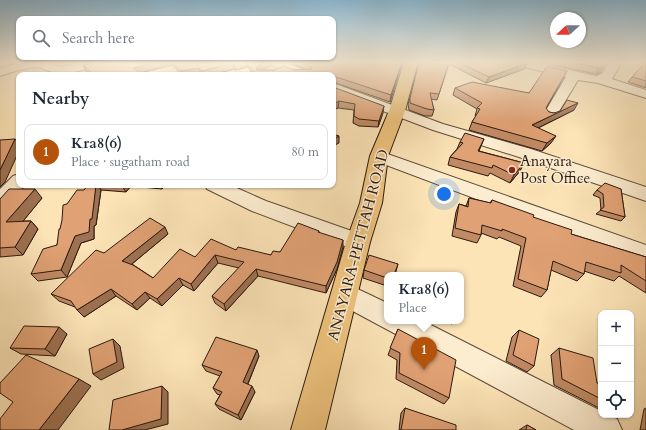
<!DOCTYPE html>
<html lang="en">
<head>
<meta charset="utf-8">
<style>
	:root { --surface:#fff; --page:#f2f2f3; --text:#1f2937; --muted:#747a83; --line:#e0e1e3; --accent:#b45309 }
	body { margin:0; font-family:Cardo,serif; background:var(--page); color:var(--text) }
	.controls { position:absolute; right:12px; bottom:12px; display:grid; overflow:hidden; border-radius:8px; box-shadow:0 1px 3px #0004 }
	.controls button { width:36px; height:36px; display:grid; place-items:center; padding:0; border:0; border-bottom:1px solid var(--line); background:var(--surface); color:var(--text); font:20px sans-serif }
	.compass { position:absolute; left:550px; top:12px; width:36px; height:36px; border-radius:50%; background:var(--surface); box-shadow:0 1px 3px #0004; rotate:249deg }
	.you { position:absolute; left:444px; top:194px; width:14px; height:14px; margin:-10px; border:3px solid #fff; border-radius:50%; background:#1a73e8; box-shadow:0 0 0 6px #1a73e833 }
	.badge { display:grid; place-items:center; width:26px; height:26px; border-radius:50%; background:var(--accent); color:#fff; font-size:13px; font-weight:700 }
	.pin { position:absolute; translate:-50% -33px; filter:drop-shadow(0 1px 2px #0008) }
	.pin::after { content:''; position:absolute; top:21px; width:14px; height:12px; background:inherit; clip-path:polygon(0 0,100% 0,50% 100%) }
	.popup { position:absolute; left:384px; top:272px; width:80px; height:52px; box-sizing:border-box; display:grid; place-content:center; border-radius:8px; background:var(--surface); filter:drop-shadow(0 1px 3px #0005); font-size:13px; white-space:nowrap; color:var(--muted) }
	.popup b { font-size:15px; color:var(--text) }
	.popup::after { content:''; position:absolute; left:50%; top:100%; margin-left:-8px; border:8px solid transparent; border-top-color:var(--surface) }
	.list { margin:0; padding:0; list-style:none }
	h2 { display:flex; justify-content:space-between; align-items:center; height:52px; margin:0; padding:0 16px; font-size:17px }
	h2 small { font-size:13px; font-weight:400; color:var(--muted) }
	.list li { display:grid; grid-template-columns:26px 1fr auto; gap:12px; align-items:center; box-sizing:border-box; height:56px; margin:0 8px 8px; padding:0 8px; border:1px solid var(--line); border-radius:8px }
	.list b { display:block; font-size:15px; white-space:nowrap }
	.list p { margin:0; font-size:13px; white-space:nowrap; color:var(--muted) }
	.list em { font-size:13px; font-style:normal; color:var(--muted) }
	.icon { flex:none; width:22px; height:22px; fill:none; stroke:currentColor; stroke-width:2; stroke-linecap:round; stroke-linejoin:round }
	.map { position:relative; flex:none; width:646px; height:430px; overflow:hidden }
	.search { position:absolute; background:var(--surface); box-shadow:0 1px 3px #0004; left:16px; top:16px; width:320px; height:44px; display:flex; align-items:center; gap:10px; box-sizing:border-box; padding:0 14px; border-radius:8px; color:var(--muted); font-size:15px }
	.panel { position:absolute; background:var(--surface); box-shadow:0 1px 3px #0004; left:16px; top:72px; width:320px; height:116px; border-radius:8px }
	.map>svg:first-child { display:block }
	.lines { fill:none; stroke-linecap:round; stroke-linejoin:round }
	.minor-casing { stroke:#5e4c3a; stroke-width:2 }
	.major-casing { stroke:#2a1910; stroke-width:2 }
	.minor { fill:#fdedd0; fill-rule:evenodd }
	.major { fill:#eec27c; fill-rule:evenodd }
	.wall { fill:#c18a64; stroke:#2a1910 }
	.shaded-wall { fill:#9d7151; stroke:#2a1910 }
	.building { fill:#e0a174; stroke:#2a1910 }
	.poi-dot { fill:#8f2418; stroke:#fdedd0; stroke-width:1.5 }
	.labels { text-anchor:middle; stroke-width:3; stroke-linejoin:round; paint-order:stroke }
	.poi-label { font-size:15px; fill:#2a1910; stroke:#fdedd0; text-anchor:start }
	.street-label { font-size:15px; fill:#2a1910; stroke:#fdedd0 }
</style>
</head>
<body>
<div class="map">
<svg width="646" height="430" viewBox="0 0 646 430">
	<rect width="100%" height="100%" fill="#fce4b7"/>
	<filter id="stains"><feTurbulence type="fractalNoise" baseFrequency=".005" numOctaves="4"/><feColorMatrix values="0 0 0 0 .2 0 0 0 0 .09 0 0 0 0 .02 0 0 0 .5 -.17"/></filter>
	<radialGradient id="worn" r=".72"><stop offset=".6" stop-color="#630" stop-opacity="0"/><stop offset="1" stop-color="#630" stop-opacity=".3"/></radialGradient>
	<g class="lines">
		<defs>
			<g id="minor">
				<polygon points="23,62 47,62 60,67 85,62 107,62 105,65 60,75 41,68 35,67 19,70 0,76 0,68"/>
				<polygon points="269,62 285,62 309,72 311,75 294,75 271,65"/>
				<polygon points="514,62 535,62 596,76 602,74 610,62 622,62 612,79 646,90 646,98 598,83 578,80 555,118 550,119 545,118 543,115 566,77 516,65"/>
				<polygon points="333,83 443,124 531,149 646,187 646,201 519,157 433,130 333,92"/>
				<polygon points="379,151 646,245 646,263 373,160 371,156 373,152"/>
				<polygon points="19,174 19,185 25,185 7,206 0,208 0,189 13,176"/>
				<polygon points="205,185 230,185 266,201 366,236 369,242 366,248 358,250 350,248 252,211 207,189"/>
				<polygon points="345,283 387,303 387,321 423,321 601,411 601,415 609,415 617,419 622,430 574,430 336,302 333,294 336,286"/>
			</g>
			<polygon id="major" points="404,62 418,62 405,111 388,156 382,203 370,242 325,430 291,430 346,242 360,203 370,156 389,111"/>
		</defs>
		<use href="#minor" class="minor-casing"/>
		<use href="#major" class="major-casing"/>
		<use href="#minor" class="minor"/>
		<use href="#major" class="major"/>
	</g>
	<g class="wall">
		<polygon points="96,62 271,62 271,66 260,70 307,70 289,62 402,62 390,102 333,82 333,75 253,75 248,67 235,70 234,69 212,75 202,75 201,74 195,75 181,75 173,65 140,73 143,75 90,75 86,71 83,65"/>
		<polygon points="419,62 524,62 527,63 524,69 486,83 449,64 437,100 431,99 434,110 432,116 425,116 409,110 408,104 410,98"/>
		<polygon points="556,62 602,62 600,73 596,74 554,65"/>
		<polygon points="646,62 646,88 628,82 632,77"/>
		<polygon points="567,71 546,109 549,112 554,113 574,110 538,128 551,143 542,151 469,130 472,122 476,116 475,116 477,109 453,95 455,88 529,93"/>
		<polygon points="333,87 383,113 378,127 359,126 353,123 354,110 338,108 333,110"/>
		<polygon points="484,139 479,151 524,163 520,171 510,183 490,173 488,176 448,165 450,157 457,149 460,142"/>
		<polygon points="96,185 165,185 162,189 131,186 126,192 101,190 96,225 94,226 94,239 81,243 67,277 38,281 31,274 57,245 67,204 84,190"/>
		<polygon points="231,185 243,185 240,188"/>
		<polygon points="621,189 625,217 621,221 596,214 601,210 600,198 593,195 597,190"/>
		<polygon points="42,198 23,221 31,221 38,229 23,255 0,257 0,199"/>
		<polygon points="469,198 490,203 492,200 571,234 646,257 646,293 619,276 614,281 584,271 584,274 577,281 551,270 547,290 541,297 513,286 521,246 499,237 497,239 481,233 481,235 477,243 452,236 456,212 459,204 466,206"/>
		<polygon points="319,231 319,233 343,247 337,269 326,293 258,276 226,311 215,303 212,296 239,268 218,263 194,291 183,285 162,306 150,298 137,310 116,296 84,317 75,307 59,301 51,294 104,253 168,234 132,264 153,278 195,257 236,250 271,255 280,252"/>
		<polygon points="398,264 395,275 387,275 387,286 363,278 364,270"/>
		<polygon points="426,321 432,321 431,323"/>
		<polygon points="444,321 454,321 452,324"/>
		<polygon points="398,329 449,398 444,404 396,379 397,360 388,355"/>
		<polygon points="519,330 534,366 527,372 506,361 512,337"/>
		<polygon points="67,334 55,356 21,354 10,348"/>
		<polygon points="559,348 597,383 601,384 601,409 554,385 551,355"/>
		<polygon points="259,356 248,384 255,392 241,420 219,409 215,404 220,395 217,394 213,388 220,376 206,371 202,365"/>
		<polygon points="405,408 456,430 399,430 401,413"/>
		<polygon points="646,408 646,430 640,430 644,409"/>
		<polygon points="527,425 536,430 519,430"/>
	</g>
	<g class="shaded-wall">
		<polygon points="159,62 172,62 173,65 135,74 133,68"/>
		<polygon points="244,62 247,62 248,67 235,70 234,64"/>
		<polygon points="265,62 271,62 271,66 259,71 256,75 256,69 259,65"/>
		<polygon points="402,62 390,102 391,95"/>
		<polygon points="233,63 234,69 212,75 203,75 202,71"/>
		<polygon points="527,63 524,69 486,83 489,77"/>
		<polygon points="606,64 600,73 596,74 599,68"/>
		<polygon points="199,68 201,74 195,75 182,75 181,71"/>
		<polygon points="339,101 338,108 333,110 333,104"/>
		<polygon points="578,103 574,110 528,133 532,125"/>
		<polygon points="384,106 383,113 378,127 379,121"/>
		<polygon points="339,136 339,143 333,146 333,139"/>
		<polygon points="556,136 551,143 542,151 547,143"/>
		<polygon points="15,139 19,143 19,151 5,182 0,187 0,170"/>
		<polygon points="524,163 520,171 510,183 514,175"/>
		<polygon points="96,185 98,185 101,190 96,225 94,226 94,239 81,243 67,277 61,270 75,236 90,219"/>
		<polygon points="123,185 130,185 131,186 126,192 122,186"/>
		<polygon points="161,185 165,185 162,189"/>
		<polygon points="240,185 243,185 240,188"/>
		<polygon points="35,189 42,198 15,231 6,222"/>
		<polygon points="31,221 38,229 23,255 15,247"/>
		<polygon points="165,227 168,234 127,268 122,261"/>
		<polygon points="343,240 343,247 337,269 326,293 326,286"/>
		<polygon points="215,255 218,263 194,291 191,284"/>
		<polygon points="256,269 258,276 226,311 224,304"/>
		<polygon points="179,278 183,285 162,306 157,299"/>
		<polygon points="111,289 116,296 84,317 77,310"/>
		<polygon points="145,292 150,298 137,310 132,304"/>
		<polygon points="59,327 67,334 55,356 45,349"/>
		<polygon points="113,339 120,346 124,368 101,380 93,374"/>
		<polygon points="257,350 259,356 246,388 243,382"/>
		<polygon points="79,379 91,386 58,430 39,430"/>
		<polygon points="162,386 168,392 168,424 145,430 122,430"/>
		<polygon points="252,386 255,392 241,420 238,415"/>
	</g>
	<g class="building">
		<polygon points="96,62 159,62 133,68 143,75 94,75 83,65"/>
		<polygon points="173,62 244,62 234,64 233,63 202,71 199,68 181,71"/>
		<polygon points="247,62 265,62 259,65 256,69 257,70 274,70 284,66 294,70 312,69 309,65 303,62 402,62 391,95 333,76 333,75 256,75"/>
		<polygon points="419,62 449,62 439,94 430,93 434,110 427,109 410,103 410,98"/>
		<polygon points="458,62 524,62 527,63 489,77"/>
		<polygon points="570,62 600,62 606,64 604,67 599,68"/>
		<polygon points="646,62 646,81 632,77"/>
		<polygon points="547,66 567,71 546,108 549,112 554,113 560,111 567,100 578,103 532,125 556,136 547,143 472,122 480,109 477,108 482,103 455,88 472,82 529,93"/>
		<polygon points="333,87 384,106 379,121 359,119 354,116 355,104 339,101 333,104"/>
		<polygon points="465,133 484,139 478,151 524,163 514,175 493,165 492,168 450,157 463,143 460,142"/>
		<polygon points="333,134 339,136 333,139"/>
		<polygon points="15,139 0,170 0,140"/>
		<polygon points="605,183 621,189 625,217 600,210 604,207 603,194 597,190"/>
		<polygon points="88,185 96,185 92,219 90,219 89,232 75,236 61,270 31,274 43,249 57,245 59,229 60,229 62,220 63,205 67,204 77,190 84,190"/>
		<polygon points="9,189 35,189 6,222 31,221 15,247 0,248 0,199"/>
		<polygon points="469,198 491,203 492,200 534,215 533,217 572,230 571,234 646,257 646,281 621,265 621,273 586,262 584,274 553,261 547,290 518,279 526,238 502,229 502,231 482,225 481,235 455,228 459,204 468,207"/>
		<polygon points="150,218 165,227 122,261 133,265 153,278 180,249 195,257 211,239 236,250 238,247 271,255 273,251 280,252 298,223 319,231 318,232 343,240 337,262 326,286 256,269 224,304 212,296 244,262 215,255 191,284 179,278 157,299 145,292 132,304 111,289 77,310 71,301 51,294 96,250 104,253"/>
		<polygon points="369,255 398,264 394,275 387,275 387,278 364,270"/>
		<polygon points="24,326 59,327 45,349 10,348"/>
		<polygon points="398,329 456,360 449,398 399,373 400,353 390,348"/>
		<polygon points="519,330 539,339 534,366 513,355"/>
		<polygon points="216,337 257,350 243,382 252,386 238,415 215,404 222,392 213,388 222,372 202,365"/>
		<polygon points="113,339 117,362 93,374 89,349"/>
		<polygon points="559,348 593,358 597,383 601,384 601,399 562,379"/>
		<polygon points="26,355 79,379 39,430 0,430 0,419 13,402 0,393 0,383"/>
		<polygon points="162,386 161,419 122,430 109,430 113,400"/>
		<polygon points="405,408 456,425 456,430 401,430"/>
		<polygon points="527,425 536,430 526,430"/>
	</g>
	<linearGradient id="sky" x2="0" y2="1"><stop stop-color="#8bb8d3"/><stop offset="0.51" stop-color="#fef3df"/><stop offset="1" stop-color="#fef3df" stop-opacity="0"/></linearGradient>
	<rect width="646" height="122" fill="url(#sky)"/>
	<circle class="poi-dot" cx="512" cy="170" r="4"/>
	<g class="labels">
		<g class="poi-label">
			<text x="520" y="166">Anayara<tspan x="520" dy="17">Post Office</tspan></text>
		</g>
		<g class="street-label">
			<text transform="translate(358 245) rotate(-75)" y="5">ANAYARA-PETTAH ROAD</text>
		</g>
	</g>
	<rect width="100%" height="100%" filter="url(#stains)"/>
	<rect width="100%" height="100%" fill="url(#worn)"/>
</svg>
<div class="controls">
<button>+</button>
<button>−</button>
<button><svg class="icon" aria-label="locate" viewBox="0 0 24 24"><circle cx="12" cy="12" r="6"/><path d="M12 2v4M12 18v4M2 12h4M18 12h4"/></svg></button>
</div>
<svg class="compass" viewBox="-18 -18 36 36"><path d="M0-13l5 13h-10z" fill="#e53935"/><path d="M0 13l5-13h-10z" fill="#747a83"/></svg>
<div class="you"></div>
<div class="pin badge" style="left:424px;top:370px">1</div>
<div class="popup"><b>Kra8(6)</b>Place</div>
<div class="search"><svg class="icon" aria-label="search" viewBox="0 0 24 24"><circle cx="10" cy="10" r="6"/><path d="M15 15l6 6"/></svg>Search here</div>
<section class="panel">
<h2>Nearby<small></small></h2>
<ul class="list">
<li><span class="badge">1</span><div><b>Kra8(6)</b><p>Place · sugatham road</p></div><em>80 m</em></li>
</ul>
</section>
</div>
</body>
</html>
